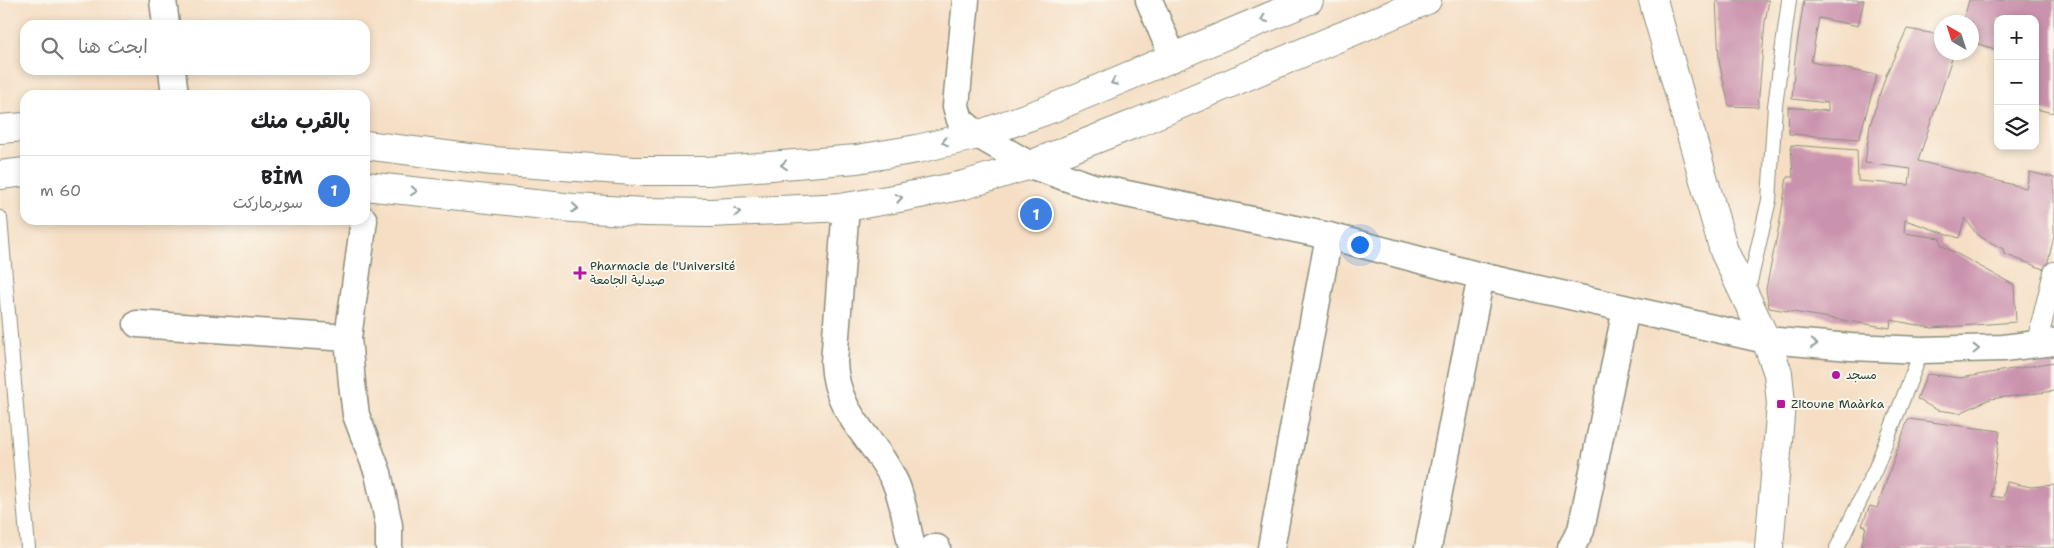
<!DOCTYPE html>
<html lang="ar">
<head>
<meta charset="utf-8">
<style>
	:root { --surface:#fff; --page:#f6f6f6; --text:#202124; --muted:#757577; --line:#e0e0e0; --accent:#111827 }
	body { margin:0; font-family:"Shantell Sans","Playpen Sans Arabic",sans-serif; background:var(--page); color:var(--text); direction:rtl }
	.controls { position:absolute; right:15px; top:15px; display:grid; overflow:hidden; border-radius:10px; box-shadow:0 2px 8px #0003 }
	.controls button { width:45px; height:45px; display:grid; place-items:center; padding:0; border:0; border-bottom:1px solid var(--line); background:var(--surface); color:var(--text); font:25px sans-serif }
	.compass { position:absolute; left:1934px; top:15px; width:45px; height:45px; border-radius:50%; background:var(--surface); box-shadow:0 2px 8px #0003; rotate:321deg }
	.you { position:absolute; left:1359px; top:244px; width:18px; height:18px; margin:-12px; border:4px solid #fff; border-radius:50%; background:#1a73e8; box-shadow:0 0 0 8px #1a73e833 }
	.badge { display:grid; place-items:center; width:32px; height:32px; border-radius:50%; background:var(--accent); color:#fff; font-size:16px; font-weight:700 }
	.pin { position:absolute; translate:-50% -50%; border:2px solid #fff; box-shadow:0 1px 5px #0006 }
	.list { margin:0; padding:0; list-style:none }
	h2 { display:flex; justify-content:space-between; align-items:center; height:65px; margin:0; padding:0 20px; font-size:21px }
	h2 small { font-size:16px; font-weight:400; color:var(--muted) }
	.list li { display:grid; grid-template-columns:32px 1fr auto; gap:15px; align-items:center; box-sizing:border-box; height:70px; padding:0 20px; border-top:1px solid var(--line) }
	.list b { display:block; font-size:19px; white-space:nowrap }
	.list p { margin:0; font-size:16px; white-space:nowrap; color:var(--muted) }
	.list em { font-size:16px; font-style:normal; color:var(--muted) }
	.icon { flex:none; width:28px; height:28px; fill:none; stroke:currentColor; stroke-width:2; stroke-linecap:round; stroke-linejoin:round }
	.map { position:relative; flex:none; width:2054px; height:548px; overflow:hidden; direction:ltr }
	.search { position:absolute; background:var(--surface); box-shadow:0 2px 8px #0003; left:20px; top:20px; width:350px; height:55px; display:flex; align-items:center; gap:12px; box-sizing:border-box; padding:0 18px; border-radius:15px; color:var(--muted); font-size:19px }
	.panel { position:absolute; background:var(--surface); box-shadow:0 2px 8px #0003; left:20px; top:90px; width:350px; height:135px; border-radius:15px; direction:rtl }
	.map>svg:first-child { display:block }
	.building { fill:#ca93ad }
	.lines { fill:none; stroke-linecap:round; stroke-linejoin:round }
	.service-casing { stroke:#8a8e7c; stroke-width:16 }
	.pedestrian-casing { stroke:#8a8e7c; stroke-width:22 }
	.minor-casing { stroke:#8a8e7c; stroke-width:29 }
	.tertiary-casing { stroke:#8a8e7c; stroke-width:30 }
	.secondary-casing { stroke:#8a8e7c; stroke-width:30 }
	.service { stroke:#fff; stroke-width:14 }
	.pedestrian { stroke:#fff; stroke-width:20 }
	.minor { stroke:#fff; stroke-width:26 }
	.tertiary { stroke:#fff; stroke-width:28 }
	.secondary { stroke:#fff; stroke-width:28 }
	.oneway { stroke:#8f9e9a }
	.poi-dot { fill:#b5179e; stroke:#fbf7ec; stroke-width:2 }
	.labels { text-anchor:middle; stroke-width:4; stroke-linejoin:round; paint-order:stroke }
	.poi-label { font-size:12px; fill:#1f3d34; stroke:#fbf7ec; text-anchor:start }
</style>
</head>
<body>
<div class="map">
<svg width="2054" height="548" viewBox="0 0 2054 548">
	<rect width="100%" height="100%" fill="#fbf7ec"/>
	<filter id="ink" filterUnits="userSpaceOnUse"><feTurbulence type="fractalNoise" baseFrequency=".02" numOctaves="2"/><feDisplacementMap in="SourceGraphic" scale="10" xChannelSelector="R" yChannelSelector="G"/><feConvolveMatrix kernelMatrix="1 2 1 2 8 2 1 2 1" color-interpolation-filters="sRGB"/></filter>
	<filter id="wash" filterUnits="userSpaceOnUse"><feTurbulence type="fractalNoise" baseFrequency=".0096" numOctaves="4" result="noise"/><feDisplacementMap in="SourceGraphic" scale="20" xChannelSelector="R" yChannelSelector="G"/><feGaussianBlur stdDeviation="1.12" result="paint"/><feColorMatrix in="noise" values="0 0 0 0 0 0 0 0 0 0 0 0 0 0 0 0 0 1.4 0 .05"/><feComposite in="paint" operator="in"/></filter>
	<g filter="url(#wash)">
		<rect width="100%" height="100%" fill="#f5dec4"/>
		<g id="blocks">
			<g class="building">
				<polygon points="1716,0 1769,0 1765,22 1758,107 1729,106 1719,61"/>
				<polygon points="1804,0 1864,0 1858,26 1819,18 1811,62 1877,75 1859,139 1789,134 1788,107 1828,111 1828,103 1792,99 1795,58"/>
				<polygon points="1969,0 2054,0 2054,113 2035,109 2035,19 1998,19 1998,50 1972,42 1972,22 1963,22"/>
				<polygon points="1907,29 1942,35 1942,52 1954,52 1918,161 2026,188 2030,172 2054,178 2054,236 2046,270 2004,254 2003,249 1977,235 1965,218 1959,238 1905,220 1904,233 1940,238 1941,245 2014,285 2016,322 1932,328 1891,320 1890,328 1769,308 1766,289 1780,221 1787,177 1793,177 1791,145 1857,150 1858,181 1909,185 1911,169 1865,163 1870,125 1886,75"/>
				<polygon points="2054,362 2054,391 1990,399 1960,413 1937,410 1917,399 1927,374 1960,378"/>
				<polygon points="1908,419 2000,431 1991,496 2003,498 2007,482 2031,487 2054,485 2054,548 1861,548 1866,526 1862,525 1870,506 1877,508"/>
			</g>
		</g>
	</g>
	<g filter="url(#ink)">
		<use href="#blocks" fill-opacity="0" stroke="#8a8e7c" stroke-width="1"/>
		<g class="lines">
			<defs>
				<g id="service">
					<polyline points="0,218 28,548"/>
					<polyline points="1747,295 1769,200 1775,106 1789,0"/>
					<polyline points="1837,548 1875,470 1922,350"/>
				</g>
				<polyline id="pedestrian" points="2036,346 2054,272"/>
				<g id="minor">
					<polyline points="163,0 166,25"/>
					<polyline points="966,0 956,106 960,120 978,135 1030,165 1093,187 1329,236 1481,276 1766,340 1851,347 1922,350 2003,348 2054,342"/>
					<polyline points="1149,0 1173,58"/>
					<polyline points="172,70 175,95"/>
					<path d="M 846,207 L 834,362 C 836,417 876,439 896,484 C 904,504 907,527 912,548"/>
					<polyline points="364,220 348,338 352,383 356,415 378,473 389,525 389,548"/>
					<polyline points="137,324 348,338"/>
					<polyline points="933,548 937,548"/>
					<polyline points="1271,548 1329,236"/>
					<polyline points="1428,548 1481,276"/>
					<polyline points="1571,548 1581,530 1626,309"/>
				</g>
				<polyline id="tertiary" points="1653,0 1724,251 1766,340 1778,373 1781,404 1769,548"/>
				<g id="secondary">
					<polyline points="0,129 25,127"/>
					<polyline points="365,145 493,161 634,171 708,171 857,159 917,149 978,135 1053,108 1309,0"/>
					<polyline points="0,175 25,172"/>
					<polyline points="365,186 573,208 644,212 710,213 846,207 899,198 964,185 1030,165 1134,124 1427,0"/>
				</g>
			</defs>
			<use href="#service" class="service-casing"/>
			<use href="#pedestrian" class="pedestrian-casing"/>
			<use href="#minor" class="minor-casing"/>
			<use href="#tertiary" class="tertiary-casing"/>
			<use href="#secondary" class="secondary-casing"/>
			<use href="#service" class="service"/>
			<use href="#pedestrian" class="pedestrian"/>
			<use href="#minor" class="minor"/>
			<use href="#tertiary" class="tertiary"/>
			<use href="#secondary" class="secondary"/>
		</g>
		<defs><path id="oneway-chevron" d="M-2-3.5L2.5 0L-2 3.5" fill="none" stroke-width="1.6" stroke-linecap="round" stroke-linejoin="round" transform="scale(1.25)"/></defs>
		<g class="oneway">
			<use href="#oneway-chevron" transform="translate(1264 19) rotate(157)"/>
			<use href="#oneway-chevron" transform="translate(1114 82) rotate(157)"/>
			<use href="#oneway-chevron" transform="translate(945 142) rotate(167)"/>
			<use href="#oneway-chevron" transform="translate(784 165) rotate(175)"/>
			<use href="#oneway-chevron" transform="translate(414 191) rotate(5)"/>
			<use href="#oneway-chevron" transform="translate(899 198) rotate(-10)"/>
			<use href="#oneway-chevron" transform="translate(575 208) rotate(4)"/>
			<use href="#oneway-chevron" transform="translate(737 212) rotate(-3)"/>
			<use href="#oneway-chevron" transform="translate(1814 344) rotate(5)"/>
			<use href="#oneway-chevron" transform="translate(1976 349) rotate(-1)"/>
		</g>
	</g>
	<g class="poi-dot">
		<path d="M577.5 265.5h5v5h5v5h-5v5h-5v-5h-5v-5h5z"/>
		<circle cx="1836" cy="375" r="5"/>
		<rect x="1776" y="399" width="10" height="10" rx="2.5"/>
	</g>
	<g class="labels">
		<g class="poi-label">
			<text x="590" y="270">Pharmacie de l'Université<tspan x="590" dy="14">صيدلية الجامعة</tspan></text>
			<text x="1846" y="379">مسجد</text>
			<text x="1791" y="408">Zitoune Maàrka</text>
		</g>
	</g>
</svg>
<div class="controls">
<button>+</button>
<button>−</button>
<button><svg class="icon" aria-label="layers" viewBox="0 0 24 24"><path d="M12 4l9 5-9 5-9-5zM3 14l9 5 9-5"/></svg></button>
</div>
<svg class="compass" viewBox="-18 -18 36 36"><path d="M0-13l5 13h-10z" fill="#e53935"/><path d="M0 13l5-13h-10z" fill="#757577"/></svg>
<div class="you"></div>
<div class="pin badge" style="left:1036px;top:214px;background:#3f7fe0">1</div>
<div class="search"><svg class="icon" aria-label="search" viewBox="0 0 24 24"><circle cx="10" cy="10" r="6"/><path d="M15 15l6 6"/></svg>ابحث هنا</div>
<section class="panel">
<h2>بالقرب منك<small></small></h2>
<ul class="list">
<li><span class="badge" style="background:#3f7fe0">1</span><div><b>BİM</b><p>سوبرماركت</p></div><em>60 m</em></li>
</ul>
</section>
</div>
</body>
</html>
